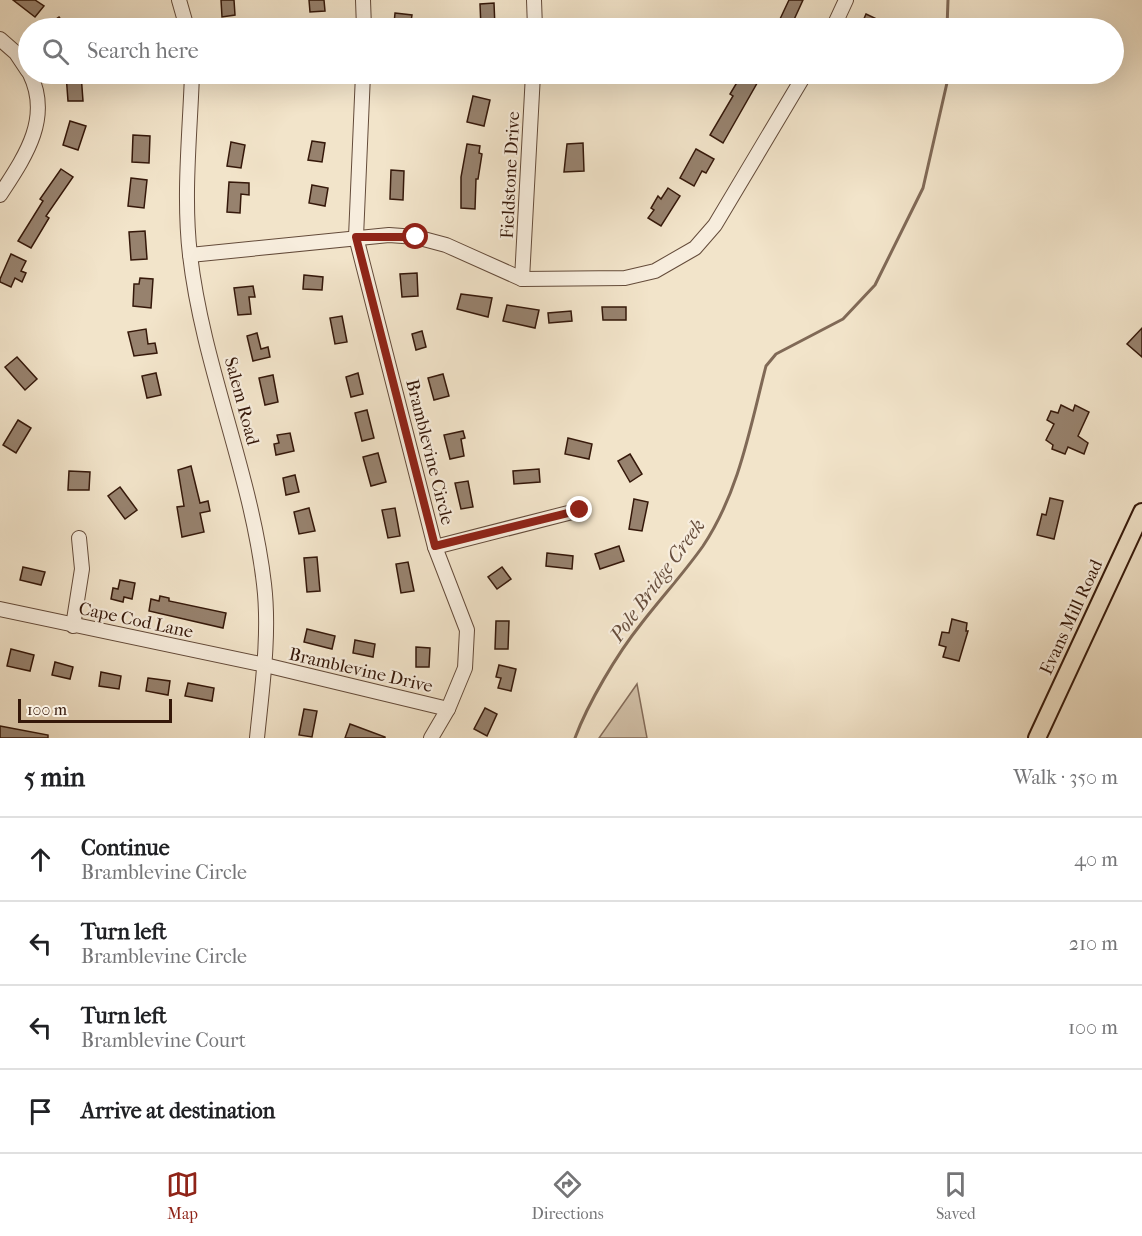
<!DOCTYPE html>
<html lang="en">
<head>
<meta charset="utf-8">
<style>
	:root { --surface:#fff; --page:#f2f2f2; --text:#202124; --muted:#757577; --line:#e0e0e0; --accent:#8f2418 }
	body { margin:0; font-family:"IM FELL French Canon",serif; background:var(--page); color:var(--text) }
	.scale { position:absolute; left:18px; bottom:15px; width:154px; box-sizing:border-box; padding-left:6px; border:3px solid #35180a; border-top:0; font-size:16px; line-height:21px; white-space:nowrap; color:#35180a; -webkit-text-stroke:4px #f7eddd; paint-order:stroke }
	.stop { position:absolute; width:18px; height:18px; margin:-14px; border:4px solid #8f2418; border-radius:50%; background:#fff }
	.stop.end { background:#8f2418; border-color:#fff; box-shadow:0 2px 6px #0008 }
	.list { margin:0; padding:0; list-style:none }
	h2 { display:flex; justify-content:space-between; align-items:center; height:78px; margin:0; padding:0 24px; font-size:26px }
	h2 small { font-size:20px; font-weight:400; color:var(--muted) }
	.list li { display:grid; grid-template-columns:39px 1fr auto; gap:18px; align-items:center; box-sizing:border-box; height:84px; padding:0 24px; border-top:2px solid var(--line) }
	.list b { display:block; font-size:22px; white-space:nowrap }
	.list p { margin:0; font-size:20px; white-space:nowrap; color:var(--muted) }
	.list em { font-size:20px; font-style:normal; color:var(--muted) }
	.icon { flex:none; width:33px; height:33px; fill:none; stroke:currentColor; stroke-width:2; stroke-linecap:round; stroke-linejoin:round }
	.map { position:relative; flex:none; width:1142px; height:738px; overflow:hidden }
	.search { position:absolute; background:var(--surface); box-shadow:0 6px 24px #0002; left:18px; right:18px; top:18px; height:66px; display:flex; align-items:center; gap:15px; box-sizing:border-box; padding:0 21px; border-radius:33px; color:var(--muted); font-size:22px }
	.sheet { height:414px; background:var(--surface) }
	nav { display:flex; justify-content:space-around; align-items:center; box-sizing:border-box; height:84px; border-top:2px solid var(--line); background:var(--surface); font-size:16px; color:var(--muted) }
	nav a { display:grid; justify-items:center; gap:3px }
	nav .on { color:var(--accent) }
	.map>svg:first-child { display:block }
	.green { fill:#d2c1a9; stroke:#846c5a; stroke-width:1.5 }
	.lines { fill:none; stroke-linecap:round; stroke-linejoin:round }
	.stream { stroke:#806956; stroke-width:3 }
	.building { fill:#97826e; stroke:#35180a; stroke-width:1.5 }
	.minor-casing { stroke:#644b3a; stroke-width:16 }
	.major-casing { stroke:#35180a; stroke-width:20 }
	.minor { stroke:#f7eddd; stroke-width:14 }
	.major { stroke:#f2e4ca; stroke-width:16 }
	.route { stroke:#8f2418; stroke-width:8 }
	.labels { text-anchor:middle; stroke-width:4.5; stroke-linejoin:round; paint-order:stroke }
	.street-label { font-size:18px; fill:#35180a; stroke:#f7eddd }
	.water-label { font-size:20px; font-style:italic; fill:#674e3d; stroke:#f7eddd }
</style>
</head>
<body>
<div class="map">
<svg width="1142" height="738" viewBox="0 0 1142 738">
	<rect width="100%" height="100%" fill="#f2e4ca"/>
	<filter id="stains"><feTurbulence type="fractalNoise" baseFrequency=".00333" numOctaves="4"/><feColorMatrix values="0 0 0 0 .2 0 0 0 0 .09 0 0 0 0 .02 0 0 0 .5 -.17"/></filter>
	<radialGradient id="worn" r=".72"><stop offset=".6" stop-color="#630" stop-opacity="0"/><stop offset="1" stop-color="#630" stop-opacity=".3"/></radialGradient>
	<polygon class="green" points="637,684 647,738 599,738"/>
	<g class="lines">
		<g class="stream">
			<polyline points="947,28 948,0"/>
			<path d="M 575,738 C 588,703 617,654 641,624 C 661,598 684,573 703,546 C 739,492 750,428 766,366 L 776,354 L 843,319 L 875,285 L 923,188 L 949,74"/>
		</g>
	</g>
	<g class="building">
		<polygon points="13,0 35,0 44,6 35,17"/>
		<polygon points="221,0 234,0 235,15 222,17"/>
		<polygon points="309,0 324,0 325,11 310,12"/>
		<polygon points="789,0 803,0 792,24 780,19"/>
		<polygon points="494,3 495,28 481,28 480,4"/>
		<polygon points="395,13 412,15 410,28 398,28 399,25 394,24"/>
		<polygon points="866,14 881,21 878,28 860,28"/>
		<polygon points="59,17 67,28 43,28"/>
		<polygon points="66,74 81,74 83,101 68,101"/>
		<polygon points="385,74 412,74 411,82 384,78"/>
		<polygon points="742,74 753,74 760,78 723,143 710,135 733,96 730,94"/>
		<polygon points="473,96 490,100 484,126 467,122"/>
		<polygon points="70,121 86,126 78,150 63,145"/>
		<polygon points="133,135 150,136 149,163 132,162"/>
		<polygon points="312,141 325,143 322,162 308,160"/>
		<polygon points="231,142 245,145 241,168 227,166"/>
		<polygon points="583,143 584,171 564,172 567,144"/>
		<polygon points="467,144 480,146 479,153 482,154 478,179 476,179 475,209 461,208 461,177"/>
		<polygon points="696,149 714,159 706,173 702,171 694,186 680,178"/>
		<polygon points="61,169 73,177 46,216 49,218 31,248 18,241 43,201 40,199"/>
		<polygon points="391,170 404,171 403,200 390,199"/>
		<polygon points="131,178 147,180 144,208 128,206"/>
		<polygon points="229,182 249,183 249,195 241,194 240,213 227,212"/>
		<polygon points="312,185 328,188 325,206 309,203"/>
		<polygon points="668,188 680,196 661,226 648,218 654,210 651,208 658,196 661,199"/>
		<polygon points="145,231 147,259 131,260 129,232"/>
		<polygon points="11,254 26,261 21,271 26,273 22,282 15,278 11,287 0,282 0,279"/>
		<polygon points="417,273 418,296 402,297 400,274"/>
		<polygon points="304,275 323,277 322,290 303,289"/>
		<polygon points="140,278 153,279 151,308 133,306 134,284 139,284"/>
		<polygon points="253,286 255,297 249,297 251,314 238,315 234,288"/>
		<polygon points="461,294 492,298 488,317 457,309"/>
		<polygon points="507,305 539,310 535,328 503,321"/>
		<polygon points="602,307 626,307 626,320 603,320"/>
		<polygon points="571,311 572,321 549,323 548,313"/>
		<polygon points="342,316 347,342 335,344 330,318"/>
		<polygon points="1142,328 1142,357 1127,344"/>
		<polygon points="146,329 148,344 155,343 157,353 134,356 128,332"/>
		<polygon points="422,331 426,347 416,350 412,334"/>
		<polygon points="257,333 261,349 268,347 270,357 253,361 247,336"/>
		<polygon points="17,357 37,379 25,390 5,367"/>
		<polygon points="156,373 161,395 147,398 142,376"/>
		<polygon points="358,373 363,394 351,397 346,377"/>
		<polygon points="443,374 449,396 434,400 428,378"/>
		<polygon points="273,375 278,402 265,405 259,378"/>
		<polygon points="1061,405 1073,411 1075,405 1089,412 1078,436 1088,443 1084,454 1068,447 1065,454 1052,449 1053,445 1046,440 1054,424 1047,420 1051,411 1058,413"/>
		<polygon points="367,410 374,438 362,441 355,413"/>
		<polygon points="18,420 31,428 16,453 3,445"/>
		<polygon points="463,431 465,438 461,439 464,456 450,459 444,435"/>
		<polygon points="290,433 294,451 276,455 274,444 279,443 277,435"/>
		<polygon points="568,438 592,444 589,459 565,454"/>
		<polygon points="378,453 386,482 371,486 363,457"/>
		<polygon points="630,454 642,474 630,482 618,461"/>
		<polygon points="191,466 200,503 208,501 210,511 200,513 204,532 182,537 177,507 184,506 178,470"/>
		<polygon points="539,469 540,482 514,484 513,471"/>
		<polygon points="69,471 90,472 89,490 68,490"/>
		<polygon points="295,475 299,492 286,495 283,478"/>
		<polygon points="468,481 473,507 461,509 455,483"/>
		<polygon points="120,487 137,510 125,519 108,496"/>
		<polygon points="1050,498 1063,501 1054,539 1037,535 1042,514 1046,515"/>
		<polygon points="634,499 648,502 642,531 629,529"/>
		<polygon points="309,508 315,531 299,534 294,512"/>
		<polygon points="395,508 400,536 388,538 382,510"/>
		<polygon points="619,546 624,561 600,569 595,554"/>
		<polygon points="547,553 573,556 572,569 546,566"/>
		<polygon points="317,557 320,591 307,592 304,558"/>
		<polygon points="408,562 414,591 401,593 396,564"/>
		<polygon points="23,567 45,572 41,585 20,580"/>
		<polygon points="502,567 511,579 497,589 488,577"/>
		<polygon points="120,580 135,583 132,599 124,597 123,602 111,599 113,588 118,589"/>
		<polygon points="160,596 169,598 169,601 226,613 223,628 149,611 151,599 159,601"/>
		<polygon points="952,619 967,623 966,631 968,631 959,661 943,657 946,647 939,645 942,632 949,633"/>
		<polygon points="496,621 509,621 508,649 495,649"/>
		<polygon points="307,629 335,636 332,649 304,642"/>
		<polygon points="355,640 375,644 373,657 353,653"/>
		<polygon points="416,647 430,648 429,667 416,667"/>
		<polygon points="11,649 34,655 30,671 7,666"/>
		<polygon points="55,662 73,667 70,679 52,675"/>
		<polygon points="499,665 516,669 511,691 498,688 501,678 496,677"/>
		<polygon points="101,672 121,676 119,689 99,686"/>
		<polygon points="148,678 170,681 168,695 146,691"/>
		<polygon points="188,683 214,688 212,701 185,696"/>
		<polygon points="485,708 497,714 487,736 474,729"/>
		<polygon points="304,709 317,711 312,737 299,735"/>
		<polygon points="350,724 385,737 385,738 345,738"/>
		<polygon points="0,726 48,735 48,738 0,738"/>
	</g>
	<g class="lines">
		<defs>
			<g id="minor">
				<polyline points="179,0 187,28"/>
				<polyline points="363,0 364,28"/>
				<polyline points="534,0 535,28"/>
				<polyline points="833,28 846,0"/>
				<polyline points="0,39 16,53 28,71"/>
				<path d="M 192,74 C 190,133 183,196 190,255 C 203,367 251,472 264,584 C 270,634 262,688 257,738"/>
				<polyline points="363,74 356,237 435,547 467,630 465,668 448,709 431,738"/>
				<path d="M 0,195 C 24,158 52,119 30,74"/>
				<polyline points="190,255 389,235 416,237 446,245 522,279 625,278 655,271 695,248 715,225 805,74"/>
				<polyline points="522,279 533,74"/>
				<polyline points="435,547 580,510"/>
				<polyline points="0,609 265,665 448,709"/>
				<polyline points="73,626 82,569 79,538"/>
			</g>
			<polyline id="major" points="1037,738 1142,512"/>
		</defs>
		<use href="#minor" class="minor-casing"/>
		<use href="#major" class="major-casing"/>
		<use href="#minor" class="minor"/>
		<use href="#major" class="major"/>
	</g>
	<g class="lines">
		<polyline class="route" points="416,237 356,237 435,546 580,510"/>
	</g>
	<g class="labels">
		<g class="street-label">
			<text transform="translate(510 175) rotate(-87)" y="6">Fieldstone Drive</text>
			<text transform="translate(242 401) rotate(75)" y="6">Salem Road</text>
			<text transform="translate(430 452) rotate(76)" y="6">Bramblevine Circle</text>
			<text transform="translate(1071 617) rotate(-65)" y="6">Evans Mill Road</text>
			<text transform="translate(136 620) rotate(12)" y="6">Cape Cod Lane</text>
			<text transform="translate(361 670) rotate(13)" y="6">Bramblevine Drive</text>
		</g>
		<g class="water-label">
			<text transform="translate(657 580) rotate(-54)" y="7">Pole Bridge Creek</text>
		</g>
	</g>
	<rect width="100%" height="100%" filter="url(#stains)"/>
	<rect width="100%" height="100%" fill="url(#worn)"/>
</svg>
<div class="scale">100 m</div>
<div class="stop" style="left:416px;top:237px"></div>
<div class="stop end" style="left:580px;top:510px"></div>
<div class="search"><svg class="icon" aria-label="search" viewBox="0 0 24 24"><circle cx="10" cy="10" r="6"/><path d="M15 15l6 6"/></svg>Search here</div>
</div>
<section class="sheet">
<h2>5 min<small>Walk · 350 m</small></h2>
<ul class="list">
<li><svg class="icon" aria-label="ahead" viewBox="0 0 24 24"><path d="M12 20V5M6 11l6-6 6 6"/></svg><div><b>Continue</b><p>Bramblevine Circle</p></div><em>40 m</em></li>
<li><svg class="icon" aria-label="left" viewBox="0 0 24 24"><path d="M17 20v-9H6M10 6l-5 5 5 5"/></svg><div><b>Turn left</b><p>Bramblevine Circle</p></div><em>210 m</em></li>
<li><svg class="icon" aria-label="left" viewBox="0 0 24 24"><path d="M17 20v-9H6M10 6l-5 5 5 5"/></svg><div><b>Turn left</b><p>Bramblevine Court</p></div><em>100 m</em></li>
<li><svg class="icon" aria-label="arrive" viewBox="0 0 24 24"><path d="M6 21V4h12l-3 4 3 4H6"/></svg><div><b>Arrive at destination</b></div></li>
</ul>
</section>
<nav>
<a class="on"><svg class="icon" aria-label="map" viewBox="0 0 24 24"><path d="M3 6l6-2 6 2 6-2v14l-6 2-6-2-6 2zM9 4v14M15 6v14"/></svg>Map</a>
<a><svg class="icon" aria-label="directions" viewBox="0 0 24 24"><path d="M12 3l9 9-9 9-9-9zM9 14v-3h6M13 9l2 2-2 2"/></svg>Directions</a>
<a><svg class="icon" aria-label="saved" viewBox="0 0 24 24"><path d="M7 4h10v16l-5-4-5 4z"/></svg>Saved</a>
</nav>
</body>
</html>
